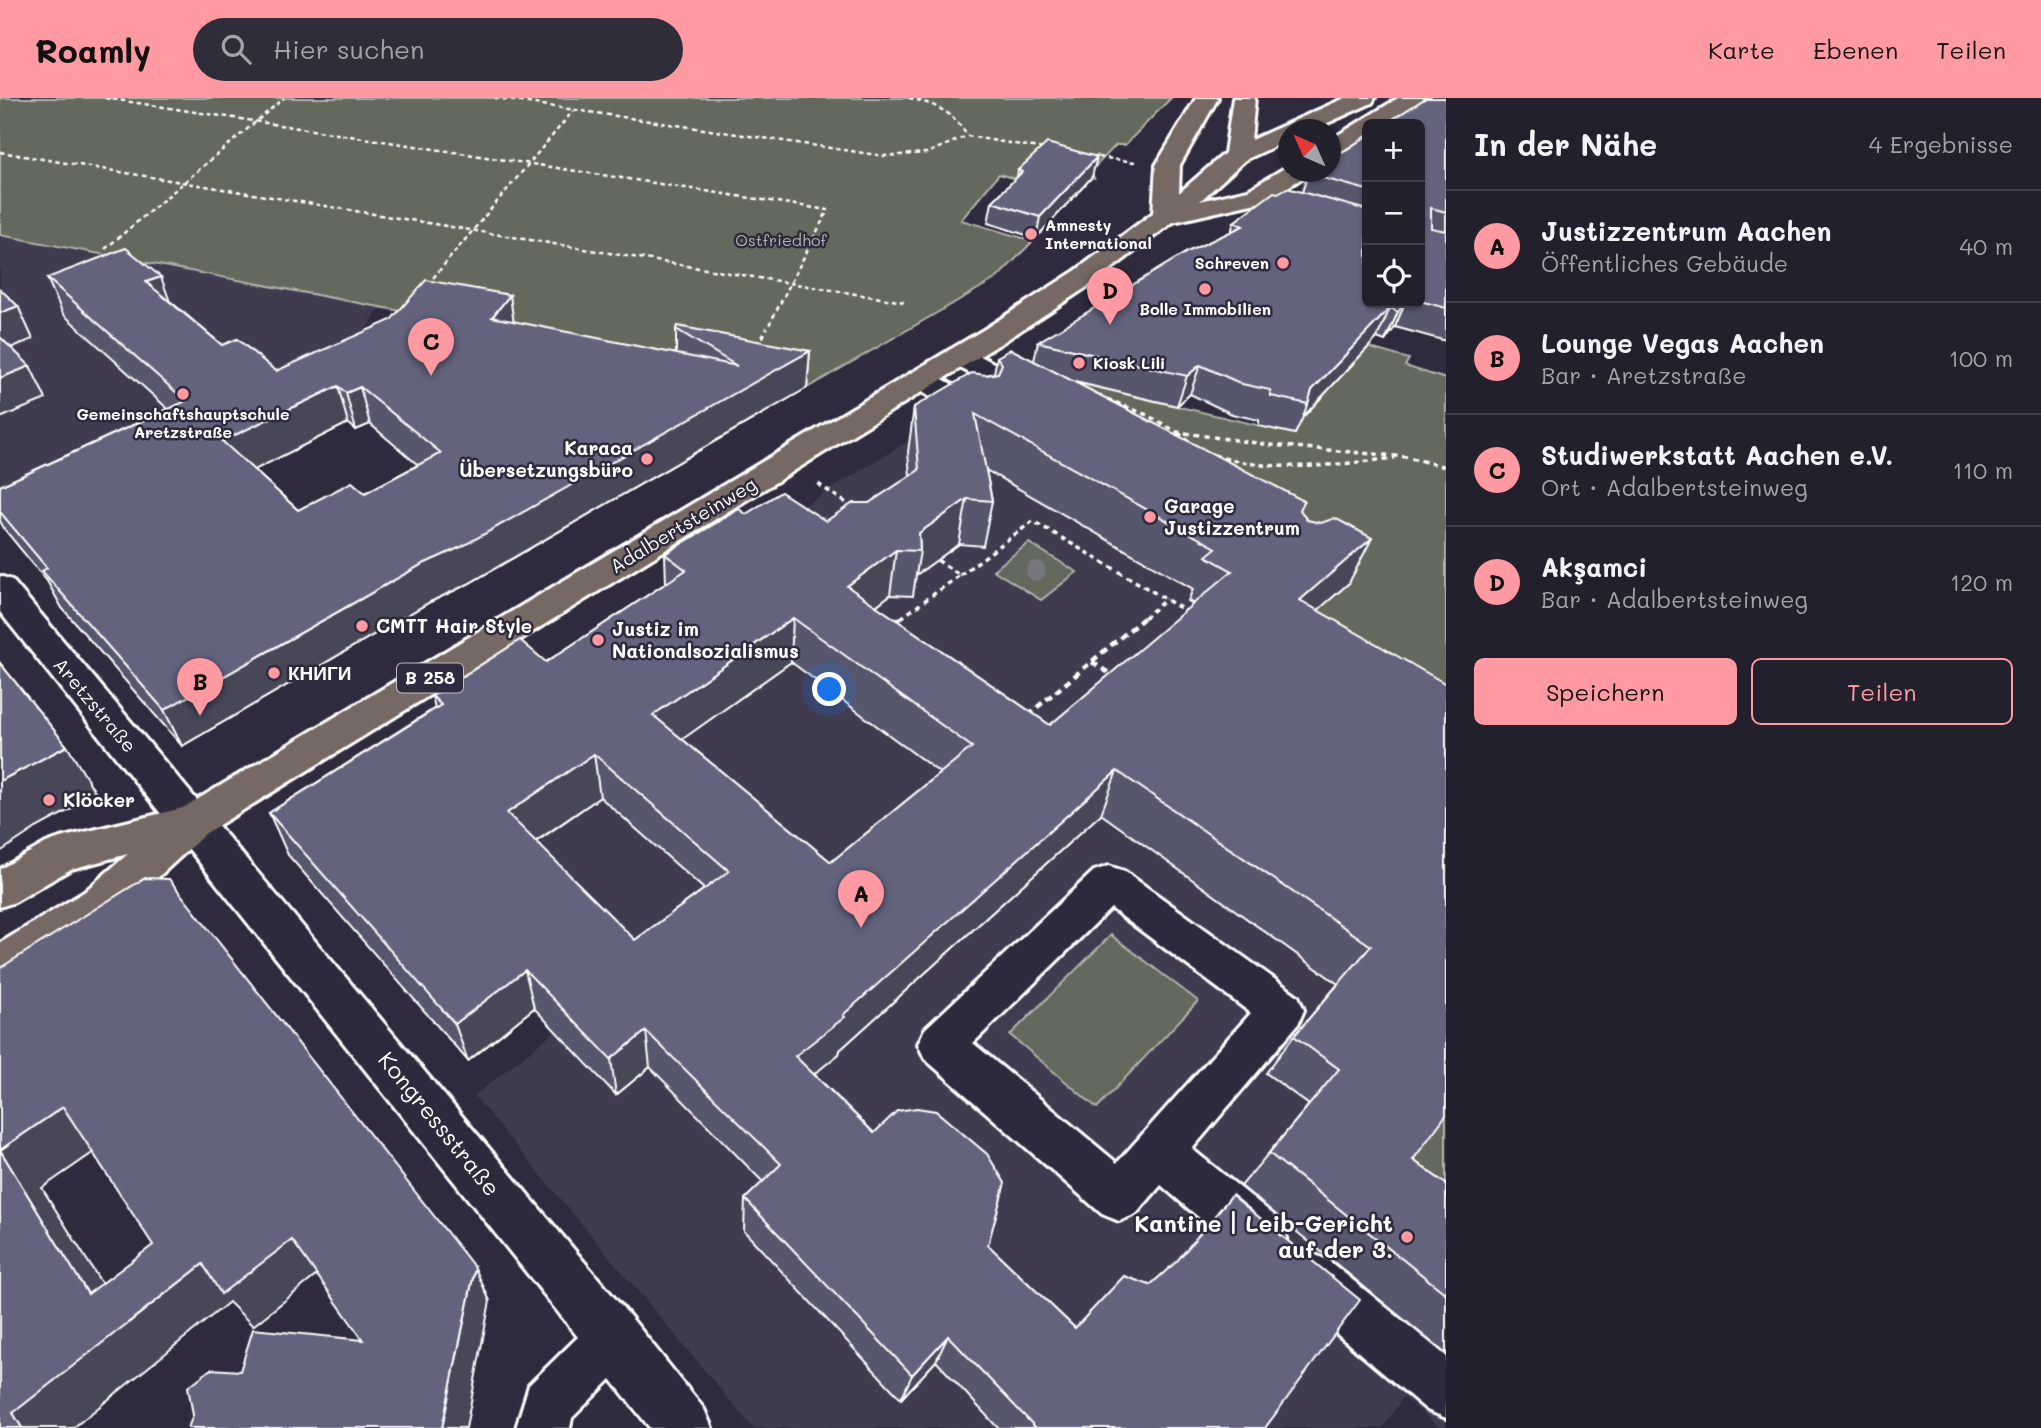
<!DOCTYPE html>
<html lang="de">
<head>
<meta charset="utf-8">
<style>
	:root { --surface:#23202e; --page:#2f2d3a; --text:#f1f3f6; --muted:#a3a3aa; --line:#403e4a; --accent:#ff9aa2 }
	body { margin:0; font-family:Mali,sans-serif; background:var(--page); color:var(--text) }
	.controls { position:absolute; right:21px; top:21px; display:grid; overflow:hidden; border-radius:10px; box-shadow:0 2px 5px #0004 }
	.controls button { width:63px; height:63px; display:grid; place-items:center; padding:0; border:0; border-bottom:2px solid var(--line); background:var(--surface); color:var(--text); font:35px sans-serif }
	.compass { position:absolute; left:1278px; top:21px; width:63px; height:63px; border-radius:50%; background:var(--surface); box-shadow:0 2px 5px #0004; rotate:315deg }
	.you { position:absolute; left:830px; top:592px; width:24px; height:24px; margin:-18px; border:5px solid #fff; border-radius:50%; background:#1a73e8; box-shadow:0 0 0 10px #1a73e833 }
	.badge { display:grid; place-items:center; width:46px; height:46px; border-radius:50%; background:var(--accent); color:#111; font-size:23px; font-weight:700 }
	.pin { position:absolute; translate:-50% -58px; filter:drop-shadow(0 2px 4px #0008) }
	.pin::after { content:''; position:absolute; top:37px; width:24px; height:21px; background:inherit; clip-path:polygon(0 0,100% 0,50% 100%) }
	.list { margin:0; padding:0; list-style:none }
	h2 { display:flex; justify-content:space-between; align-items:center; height:91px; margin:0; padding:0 28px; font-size:30px }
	h2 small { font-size:23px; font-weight:400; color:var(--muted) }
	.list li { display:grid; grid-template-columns:46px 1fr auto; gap:21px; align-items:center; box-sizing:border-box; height:112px; padding:0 28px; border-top:2px solid var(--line) }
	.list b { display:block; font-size:26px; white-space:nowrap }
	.list p { margin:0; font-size:23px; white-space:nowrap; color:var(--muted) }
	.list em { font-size:23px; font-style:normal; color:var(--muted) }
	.actions { display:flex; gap:14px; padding:21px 28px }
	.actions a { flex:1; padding:16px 0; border:2px solid var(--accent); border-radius:10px; text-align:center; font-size:24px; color:var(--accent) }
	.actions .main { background:var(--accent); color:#111 }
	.icon { flex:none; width:38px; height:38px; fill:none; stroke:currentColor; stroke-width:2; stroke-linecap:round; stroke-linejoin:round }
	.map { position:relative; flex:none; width:1446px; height:1330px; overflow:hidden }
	header { display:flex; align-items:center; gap:42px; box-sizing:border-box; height:98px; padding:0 35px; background:var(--accent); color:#111 }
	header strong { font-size:33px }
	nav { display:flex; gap:38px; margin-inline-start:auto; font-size:24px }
	.search { width:490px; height:63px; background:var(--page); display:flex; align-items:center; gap:18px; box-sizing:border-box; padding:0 24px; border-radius:38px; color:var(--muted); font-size:26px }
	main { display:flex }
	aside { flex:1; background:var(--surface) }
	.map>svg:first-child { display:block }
	.built { fill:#3f3b50 }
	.green { fill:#64695c; stroke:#b2b4ae; stroke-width:2 }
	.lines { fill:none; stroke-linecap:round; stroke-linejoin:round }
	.minor-casing { stroke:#fff; stroke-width:6 }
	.major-casing { stroke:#fff; stroke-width:6 }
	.path-far2 { stroke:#fff; stroke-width:2.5; stroke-dasharray:4.5 3.5; stroke-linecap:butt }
	.path-far1 { stroke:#fff; stroke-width:3.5; stroke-dasharray:5 4.5; stroke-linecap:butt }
	.path { stroke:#fff; stroke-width:4.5; stroke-dasharray:7 5; stroke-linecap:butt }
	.minor { fill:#2f2a3d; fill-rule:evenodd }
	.major { fill:#766964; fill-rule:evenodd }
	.tree { fill:#77767b }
	.wall { fill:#56566c; stroke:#fff; stroke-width:2; fill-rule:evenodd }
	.shaded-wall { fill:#464658; stroke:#fff; stroke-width:2 }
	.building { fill:#64647e; stroke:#fff; stroke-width:2; fill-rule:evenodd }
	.poi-dot { fill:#ff9aa2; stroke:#2f2a3d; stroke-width:2.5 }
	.labels { text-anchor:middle; stroke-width:5; stroke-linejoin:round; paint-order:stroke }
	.far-poi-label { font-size:16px; font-weight:bold; fill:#fff; stroke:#2f2a3d; text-anchor:start }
	.far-park-label { font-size:16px; fill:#b2b4ae; stroke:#2f2a3d }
	.shield { fill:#2f2a3d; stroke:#c1bfc5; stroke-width:2 }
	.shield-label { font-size:18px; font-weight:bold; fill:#fff }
	.poi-label { font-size:19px; font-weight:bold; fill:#fff; stroke:#2f2a3d; text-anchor:start }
	.street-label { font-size:19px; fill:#fff; stroke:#2f2a3d }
	.near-street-label { font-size:23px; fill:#fff; stroke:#2f2a3d }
	.near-poi-label { font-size:23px; font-weight:bold; fill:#fff; stroke:#2f2a3d; text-anchor:end }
</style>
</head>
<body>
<header>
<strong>Roamly</strong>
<div class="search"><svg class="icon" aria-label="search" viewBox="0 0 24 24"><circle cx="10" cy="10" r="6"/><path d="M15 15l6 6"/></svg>Hier suchen</div>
<nav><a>Karte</a><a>Ebenen</a><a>Teilen</a></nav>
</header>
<main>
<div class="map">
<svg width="1446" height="1330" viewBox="0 0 1446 1330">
	<rect width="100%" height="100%" fill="#2f2a3d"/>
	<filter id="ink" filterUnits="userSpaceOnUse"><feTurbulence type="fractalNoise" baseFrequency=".0143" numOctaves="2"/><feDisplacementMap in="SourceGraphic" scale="14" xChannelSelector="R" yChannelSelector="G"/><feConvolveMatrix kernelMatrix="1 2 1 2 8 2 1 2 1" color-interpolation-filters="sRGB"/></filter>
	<g filter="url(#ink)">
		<g class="built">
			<polygon points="0,137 381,210 336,271 383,309 44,476 0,426"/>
			<polygon points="1010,280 1292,412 1312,424 1349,485 1279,547 1446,874 1446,1330 1440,1330 1403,1299 1383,1330 753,1330 474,998 648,859 487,705 435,636"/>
		</g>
		<g class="green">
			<polygon points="0,0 1171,0 1125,47 1116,47 1091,73 1094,80 1043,65 1025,84 999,76 961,122 1033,143 997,180 807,290 0,137"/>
			<polygon points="1367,249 1409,261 1405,268 1446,281 1446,647 1278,547 1312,424 1044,277 1295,336 1300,320"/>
			<polygon points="1029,445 1077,474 1041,502 993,472"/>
			<polygon points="1111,837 1198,903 1097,1010 1010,937"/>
			<polygon points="1446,1003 1446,1147 1378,1094"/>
		</g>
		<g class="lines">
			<defs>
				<g id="minor">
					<polygon points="959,249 969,252 1048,294 1053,300 1048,306 1038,309 1028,306 949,264 945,258 949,252"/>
					<path d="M 922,272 L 932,275 L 987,306 L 991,312 L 987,318 C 961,325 933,300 912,287 L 907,281 L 912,275 Z"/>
					<polygon points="0,478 12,482 633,1222 704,1311 712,1330 650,1330 611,1281 572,1320 570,1330 516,1330 529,1287 578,1239 0,514"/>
					<path d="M 1109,768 L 1124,773 L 1298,898 L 1304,912 L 1298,926 L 1192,1051 L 1280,1122 L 1287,1140 L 1280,1158 L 1262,1165 L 1244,1158 L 1161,1087 L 1136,1116 L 1119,1123 L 1102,1116 L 925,961 L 918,946 L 925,931 L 1094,773 ZM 1111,810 L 1251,915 L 1117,1065 L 973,945 Z"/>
					<polygon points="1311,1155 1329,1163 1446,1258 1446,1320 1427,1312 1293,1199 1285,1181 1293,1163"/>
				</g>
				<g id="major">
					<polygon points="1196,0 1218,0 1180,67 1179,95 1225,55 1233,0 1255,0 1251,42 1345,0 1375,0 1372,5 1312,32 1288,32 1288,42 1245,62 1200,103 1248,92 1288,68 1288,74 1307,74 1304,79 1265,103 1173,124 1093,185 1003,244 206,735 114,820 15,881 0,887 0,845 84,794 128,756 71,771 15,804 0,809 0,771 46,745 60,740 183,710 983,232 1075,173 1153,115 1156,67"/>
					<polygon points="1398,0 1424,0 1387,26 1367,26 1367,39 1330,59 1330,42"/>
				</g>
			</defs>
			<use href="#minor" class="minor-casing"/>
			<use href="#major" class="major-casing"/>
			<g class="path-far2">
				<polyline points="105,0 828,112 767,231"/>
				<polyline points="495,0 884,58 927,55 967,38 1045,51"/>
				<path d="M 909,0 C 935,6 954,14 967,38"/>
				<polyline points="0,54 904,204"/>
				<polyline points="1091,58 1135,64"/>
				<polyline points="105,151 284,0"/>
				<polyline points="428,186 573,13"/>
			</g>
			<g class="path-far1">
				<polyline points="758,248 767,230"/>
				<polyline points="1107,301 1147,317 1177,334 1271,347 1407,359 1446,369"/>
				<polyline points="1178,335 1194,347"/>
				<path d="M 1214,357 C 1274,376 1333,367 1395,360"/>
				<polyline points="818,386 854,410"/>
				<polyline points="960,477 1033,423 1189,515"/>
				<polyline points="901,520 960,477 937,462"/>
				<polyline points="1144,520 1166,501"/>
			</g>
			<g class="path">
				<polyline points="895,524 904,518"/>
				<polyline points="1092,564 1115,579"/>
				<polyline points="1028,617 1146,518"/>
			</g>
			<use href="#minor" class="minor"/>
			<use href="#major" class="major"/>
		</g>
		<circle class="tree" cx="1036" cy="473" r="10"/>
		<g class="wall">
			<path d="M 1446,0 L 1446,243 L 1395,229 L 1385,243 L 1377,240 L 1303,319 L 1295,336 L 1259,328 L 1259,322 L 1232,316 L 1190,296 L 1177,308 L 1075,284 L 1300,412 L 1349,485 L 1317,512 L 1413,1062 L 1446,1086 L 1446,1256 L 1241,1088 L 1309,1007 L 1266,975 L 1294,938 L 1338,886 L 1101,716 L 840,952 L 839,956 L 814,976 L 988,1147 L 1075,1230 L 1265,1330 L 998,1330 L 936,1263 L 901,1301 L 744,1133 L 745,1101 L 763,1084 L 650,969 L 616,997 L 534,910 L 468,963 L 288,757 L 269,715 L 435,610 L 432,598 L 546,564 L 666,485 L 665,456 L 746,416 L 826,423 L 869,405 L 910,378 L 908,354 L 914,309 L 986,277 L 994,275 L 997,259 L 1034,263 L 1038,244 L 1231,134 L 1234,124 L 1278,95 L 1302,94 L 1308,76 L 1367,38 L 1367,205 L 1420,205 L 1420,26 ZM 986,372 L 1193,491 L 1188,503 L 1194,506 L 1050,627 L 876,508 L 890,497 L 913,498 L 916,477 L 959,446 L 983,448 L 992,403 ZM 791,564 L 940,675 L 831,764 L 682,641 ZM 600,699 L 704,791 L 635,842 L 536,744 Z"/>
			<polygon points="1018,72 1092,79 1036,140 988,125 992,104 1017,79"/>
			<path d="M 47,180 L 171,204 L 222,247 L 276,273 L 513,224 L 676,256 L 676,231 L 810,253 L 807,290 L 468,486 L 430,504 L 182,648 L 62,510 L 47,483 L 5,432 L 0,423 L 0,388 L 168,311 L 63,216 ZM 348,325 L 356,332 L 370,326 L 418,367 L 365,395 L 298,412 L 254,372 Z"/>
		</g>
		<g class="shaded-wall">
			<polygon points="1097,59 1092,79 1036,140 1040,119"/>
			<polygon points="161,179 174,215 146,184"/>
			<polygon points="510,197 515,234 492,219"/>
			<polygon points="1404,205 1405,205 1395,229 1385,243 1398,214"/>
			<polygon points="18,208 33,241 0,254 0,215"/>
			<polygon points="1390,210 1377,240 1303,319 1312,292"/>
			<polygon points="810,253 807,290 468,486 430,504 182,648 164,612 421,467"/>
			<polygon points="1200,267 1190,296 1177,308 1187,278"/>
			<polygon points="30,268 46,301 0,320 0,280"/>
			<polygon points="338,288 348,325 236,381 222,343"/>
			<polygon points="360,289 370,326 356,332 346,295"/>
			<polygon points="967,401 959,446 916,477 920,453 919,435"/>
			<polygon points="1372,440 1349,485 1278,547 1300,502"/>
			<polygon points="896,452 890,497 843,533 847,488"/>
			<polygon points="793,520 791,564 656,660 653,617"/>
			<polygon points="67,648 97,697 36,730 0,754 0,683"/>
			<polygon points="594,656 600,699 516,757 507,715"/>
			<polygon points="1117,673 1101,716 840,952 839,956 792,994 795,958"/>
			<polygon points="525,872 534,910 468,963 455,926"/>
			<polygon points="646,933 650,969 616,997 611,961"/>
			<polygon points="63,1009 101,1049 42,1090 127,1226 203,1166 292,1142 318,1176 253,1228 229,1204 73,1330 22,1330 13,1315 88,1196 0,1052"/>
			<polygon points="475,1170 490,1203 466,1330 442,1330"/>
			<polygon points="948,1238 936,1263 901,1301 912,1277"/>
		</g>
		<g class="building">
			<polygon points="1426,0 1446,0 1446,114 1431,110 1431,130 1446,133 1446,210 1420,203 1420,26 1385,26"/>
			<polygon points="1367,38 1367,92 1308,76 1312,74 1331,74 1331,62"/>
			<polygon points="1047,45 1097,59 1040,119 992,104 1022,74 1018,72"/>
			<polygon points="1287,90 1367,112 1367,205 1404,205 1398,214 1390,210 1312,292 1308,306 1271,298 1270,292 1242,286 1200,267 1187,278 1038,244 1187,154 1243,128 1234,124 1274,94 1278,95"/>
			<path d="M 126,150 L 161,179 L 146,184 L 222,247 L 237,241 L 276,273 L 391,222 L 426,182 L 510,197 L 492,219 L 737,268 L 676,231 L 677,228 L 810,253 L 461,449 L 421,467 L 164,612 L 42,473 L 47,470 L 0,414 L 0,388 L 186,303 L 47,180 ZM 338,288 L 346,295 L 360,289 L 441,355 L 365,395 L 352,384 L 298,412 L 222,343 Z"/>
			<polygon points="0,191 18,208 0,215"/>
			<polygon points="0,239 30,268 0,280"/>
			<path d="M 1011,251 L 1304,403 L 1300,412 L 1307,422 L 1321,425 L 1335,420 L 1372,440 L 1300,502 L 1446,586 L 1446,1017 L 1413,1062 L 1446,1086 L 1446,1196 L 1269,1055 L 1339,971 L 1294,938 L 1371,848 L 1117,673 L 843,917 L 845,919 L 795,958 L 874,1035 L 897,1013 L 917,1010 L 936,1013 L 987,1056 L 1005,1085 L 988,1147 L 1075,1230 L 1124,1178 L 1150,1187 L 1177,1163 L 1232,1097 L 1360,1202 L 1265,1330 L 1036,1330 L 948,1238 L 912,1277 L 745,1101 L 781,1066 L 646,933 L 611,961 L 525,872 L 455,926 L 269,715 L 441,607 L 432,598 L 520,542 L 546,564 L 686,472 L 665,456 L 739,411 L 746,416 L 781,394 L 826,423 L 853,405 L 869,405 L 919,372 L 914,309 L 972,275 L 986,277 L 998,275 L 1002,266 L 997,259 ZM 975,316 L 1216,450 L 1206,458 L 1232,473 L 1050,627 L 847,488 L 896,452 L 920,453 L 919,435 L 967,401 L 992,403 ZM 793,520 L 972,649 L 831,764 L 653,617 ZM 594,656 L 729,773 L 635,842 L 507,715 Z"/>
			<polygon points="0,565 67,648 0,683"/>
			<polygon points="145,780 169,781 475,1170 442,1330 188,1330 193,1317 188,1289 211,1271 240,1273 253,1231 363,1242 292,1142 221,1196 203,1166 13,1315 22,1330 0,1330 0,1052 88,1196 153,1147 63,1009 0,1052 0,870"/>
		</g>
	</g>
	<g class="poi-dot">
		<circle cx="1031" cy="136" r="7"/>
		<circle cx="1283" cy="165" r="7"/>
		<circle cx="1205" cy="191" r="7"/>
		<circle cx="1079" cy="265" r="7"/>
		<circle cx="183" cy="296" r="7"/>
		<circle cx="647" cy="361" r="7"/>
		<circle cx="1150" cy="419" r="7"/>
		<circle cx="362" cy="528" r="7"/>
		<circle cx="598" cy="542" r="7"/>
		<circle cx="274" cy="575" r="7"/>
		<circle cx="49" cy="702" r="7"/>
		<circle cx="1407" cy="1139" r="7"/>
	</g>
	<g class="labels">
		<g class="far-poi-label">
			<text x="1045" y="133">Amnesty<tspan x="1045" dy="18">International</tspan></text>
			<text x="1269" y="171" text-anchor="end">Schreven</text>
			<text x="1205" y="217" text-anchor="middle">Bolle Immobilien</text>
			<text x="1093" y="271">Kiosk Lili</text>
			<text x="183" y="322" text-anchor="middle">Gemeinschaftshauptschule<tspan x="183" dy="18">Aretzstraße</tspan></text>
		</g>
		<g class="far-park-label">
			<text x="781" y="148">Ostfriedhof</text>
		</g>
		<rect class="shield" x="397" y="565.5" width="66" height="29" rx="5"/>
		<g class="shield-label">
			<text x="430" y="586">B 258</text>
		</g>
		<g class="poi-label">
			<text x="633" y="357" text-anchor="end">Karaca<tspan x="633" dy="22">Übersetzungsbüro</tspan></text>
			<text x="1164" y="415">Garage<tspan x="1164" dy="22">Justizzentrum</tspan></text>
			<text x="376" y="535">CMTT Hair Style</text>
			<text x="612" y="538">Justiz im<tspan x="612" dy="22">Nationalsozialismus</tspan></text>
			<text x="288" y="582">КНИГИ</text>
			<text x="63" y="709">Klöcker</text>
		</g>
		<g class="street-label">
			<text transform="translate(683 427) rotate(-31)" y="7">Adalbertsteinweg</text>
			<text transform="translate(95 607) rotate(50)" y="7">Aretzstraße</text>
		</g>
		<g class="near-street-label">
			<text transform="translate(439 1026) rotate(51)" y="8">Kongressstraße</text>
		</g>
		<g class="near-poi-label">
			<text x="1393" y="1134">Kantine | Leib-Gericht<tspan x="1393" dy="26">auf der 3.</tspan></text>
		</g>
	</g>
</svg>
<div class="controls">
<button>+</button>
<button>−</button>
<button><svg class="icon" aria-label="locate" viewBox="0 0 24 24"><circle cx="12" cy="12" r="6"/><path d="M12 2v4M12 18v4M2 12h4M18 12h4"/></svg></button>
</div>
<svg class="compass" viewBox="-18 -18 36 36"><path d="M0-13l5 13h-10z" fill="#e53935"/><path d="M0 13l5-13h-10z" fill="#a3a3aa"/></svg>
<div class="you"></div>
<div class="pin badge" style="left:861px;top:830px">A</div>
<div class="pin badge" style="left:200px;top:618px">B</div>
<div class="pin badge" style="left:431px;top:278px">C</div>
<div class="pin badge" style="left:1110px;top:227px">D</div>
</div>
<aside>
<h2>In der Nähe<small>4 Ergebnisse</small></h2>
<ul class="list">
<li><span class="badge">A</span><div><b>Justizzentrum Aachen</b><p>Öffentliches Gebäude</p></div><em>40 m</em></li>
<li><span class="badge">B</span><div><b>Lounge Vegas Aachen</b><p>Bar · Aretzstraße</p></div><em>100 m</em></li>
<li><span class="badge">C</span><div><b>Studiwerkstatt Aachen e.V.</b><p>Ort · Adalbertsteinweg</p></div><em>110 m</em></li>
<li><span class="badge">D</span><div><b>Akşamci</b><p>Bar · Adalbertsteinweg</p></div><em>120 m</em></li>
</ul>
<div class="actions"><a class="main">Speichern</a><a>Teilen</a></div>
</aside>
</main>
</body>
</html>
